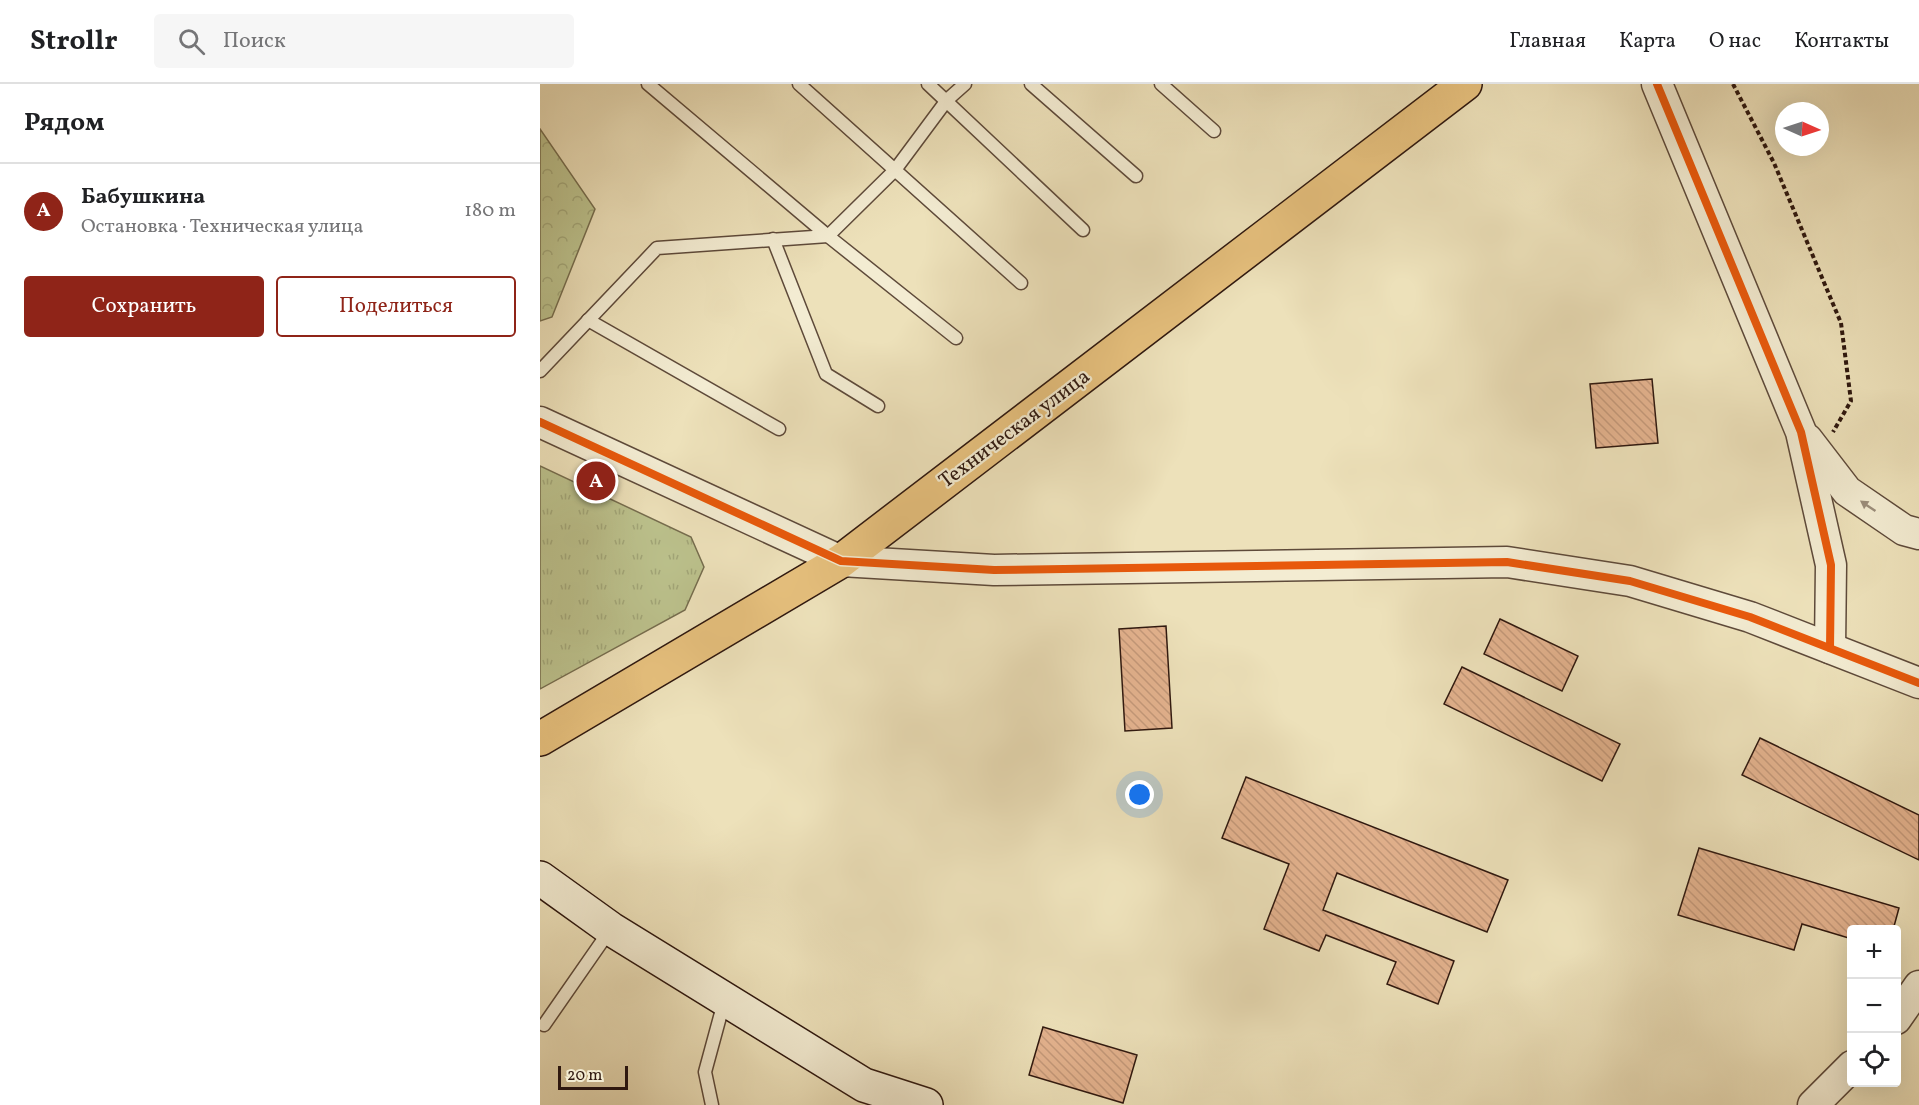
<!DOCTYPE html>
<html lang="ru">
<head>
<meta charset="utf-8">
<style>
	:root { --surface:#fff; --page:#f6f6f6; --text:#202124; --muted:#757577; --line:#e0e0e0; --accent:#8f2418 }
	body { margin:0; font-family:Vollkorn,serif; background:var(--page); color:var(--text) }
	.controls { position:absolute; right:18px; bottom:18px; display:grid; overflow:hidden; border-radius:6px; box-shadow:0 6px 24px #0002 }
	.controls button { width:54px; height:54px; display:grid; place-items:center; padding:0; border:0; border-bottom:2px solid var(--line); background:var(--surface); color:var(--text); font:30px sans-serif }
	.compass { position:absolute; left:1235px; top:18px; width:54px; height:54px; border-radius:50%; background:var(--surface); box-shadow:0 6px 24px #0002; rotate:93deg }
	.scale { position:absolute; left:18px; bottom:15px; width:70px; box-sizing:border-box; padding-left:6px; border:3px solid #2f180f; border-top:0; font-size:16px; line-height:21px; white-space:nowrap; color:#2f180f; -webkit-text-stroke:4px #f3ecd2; paint-order:stroke }
	.you { position:absolute; left:600px; top:711px; width:21px; height:21px; margin:-15px; border:4px solid #fff; border-radius:50%; background:#1a73e8; box-shadow:0 0 0 9px #1a73e833 }
	.badge { display:grid; place-items:center; width:39px; height:39px; border-radius:50%; background:var(--accent); color:#fff; font-size:20px; font-weight:700 }
	.pin { position:absolute; translate:-50% -50%; border:3px solid #fff; box-shadow:0 2px 6px #0006 }
	.list { margin:0; padding:0; list-style:none }
	h2 { display:flex; justify-content:space-between; align-items:center; height:78px; margin:0; padding:0 24px; font-size:26px }
	h2 small { font-size:20px; font-weight:400; color:var(--muted) }
	.list li { display:grid; grid-template-columns:39px 1fr auto; gap:18px; align-items:center; box-sizing:border-box; height:96px; padding:0 24px; border-top:2px solid var(--line) }
	.list b { display:block; font-size:22px; white-space:nowrap }
	.list p { margin:0; font-size:20px; white-space:nowrap; color:var(--muted) }
	.list em { font-size:20px; font-style:normal; color:var(--muted) }
	.actions { display:flex; gap:12px; padding:18px 24px }
	.actions a { flex:1; padding:14px 0; border:2px solid var(--accent); border-radius:6px; text-align:center; font-size:21px; color:var(--accent) }
	.actions .main { background:var(--accent); color:#fff }
	.icon { flex:none; width:33px; height:33px; fill:none; stroke:currentColor; stroke-width:2; stroke-linecap:round; stroke-linejoin:round }
	.map { position:relative; flex:none; width:1379px; height:1021px; overflow:hidden }
	header { display:flex; align-items:center; gap:36px; box-sizing:border-box; height:84px; padding:0 30px; background:var(--surface); border-bottom:2px solid var(--line) }
	header strong { font-size:28px }
	nav { display:flex; gap:33px; margin-inline-start:auto; font-size:21px }
	.search { width:420px; height:54px; background:var(--page); display:flex; align-items:center; gap:15px; box-sizing:border-box; padding:0 21px; border-radius:6px; color:var(--muted); font-size:22px }
	main { display:flex }
	aside { flex:1; background:var(--surface) }
	.map>svg:first-child { display:block }
	.grass { fill:url(#grass-tufts); stroke:#766d4e; stroke-width:1.5 }
	.forest { fill:url(#forest-crowns); stroke:#766d4e; stroke-width:1.5 }
	.building { fill:url(#building-back-hatch); stroke:#2f180f; stroke-width:1.5 }
	.lines { fill:none; stroke-linecap:round; stroke-linejoin:round }
	.service-casing { stroke:#5e4a3a; stroke-width:15 }
	.tertiary-casing { stroke:#5e4a3a; stroke-width:33 }
	.secondary-casing { stroke:#2f180f; stroke-width:36 }
	.primary-casing { stroke:#2f180f; stroke-width:36 }
	.path { stroke:#2f180f; stroke-width:4; stroke-dasharray:4.5 3; stroke-linecap:butt }
	.service { stroke:#f3ecd2; stroke-width:12 }
	.tertiary { stroke:#f3ecd2; stroke-width:30 }
	.secondary { stroke:#f3ecd2; stroke-width:33 }
	.primary { stroke:#e6c07d; stroke-width:33 }
	.cycleway-casing { stroke:#f3ecd2; stroke-width:11 }
	.cycleway { stroke:#e8590c; stroke-width:8 }
	.oneway { fill:#9b8d7a }
	.labels { text-anchor:middle; stroke-width:4.5; stroke-linejoin:round; paint-order:stroke }
	.street-label { font-size:21px; fill:#2f180f; stroke:#f3ecd2 }
</style>
</head>
<body>
<header>
<strong>Strollr</strong>
<div class="search"><svg class="icon" aria-label="search" viewBox="0 0 24 24"><circle cx="10" cy="10" r="6"/><path d="M15 15l6 6"/></svg>Поиск</div>
<nav><a>Главная</a><a>Карта</a><a>О нас</a><a>Контакты</a></nav>
</header>
<main>
<aside>
<h2>Рядом<small></small></h2>
<ul class="list">
<li><span class="badge">A</span><div><b>Бабушкина</b><p>Остановка · Техническая улица</p></div><em>180 m</em></li>
</ul>
<div class="actions"><a class="main">Сохранить</a><a>Поделиться</a></div>
</aside>
<div class="map">
<svg width="1379" height="1021" viewBox="0 0 1379 1021">
	<defs>
		<pattern id="grass-tufts" width="24" height="20" patternUnits="userSpaceOnUse" patternTransform="scale(1.5)"><rect width="24" height="20" fill="#bcc28d"/><path d="M3 7l-1-3M5 7V3M7 7l1-3M15 17l-1-3M17 17v-4M19 17l1-3" fill="none" stroke="#a2a678"/></pattern>
		<pattern id="forest-crowns" width="20" height="18" patternUnits="userSpaceOnUse" patternTransform="scale(1.5)"><rect width="20" height="18" fill="#bcc28d"/><path d="M2 6a3 3 0 1 1 6 0M12 15a3 3 0 1 1 6 0" fill="none" stroke="#a2a678"/></pattern>
		<pattern id="building-back-hatch" width="6" height="6" patternUnits="userSpaceOnUse" patternTransform="scale(1.5)"><rect width="6" height="6" fill="#e4b38f"/><path d="M-1 5l2 2M0 0l6 6M5-1l2 2" fill="none" stroke="#c4997a"/></pattern>
	</defs>
	<rect width="100%" height="100%" fill="#ede1ba"/>
	<filter id="stains"><feTurbulence type="fractalNoise" baseFrequency=".00333" numOctaves="4"/><feColorMatrix values="0 0 0 0 .2 0 0 0 0 .09 0 0 0 0 .02 0 0 0 .5 -.17"/></filter>
	<radialGradient id="worn" r=".72"><stop offset=".6" stop-color="#630" stop-opacity="0"/><stop offset="1" stop-color="#630" stop-opacity=".3"/></radialGradient>
	<polygon class="grass" points="0,382 151,453 164,483 145,526 0,605"/>
	<polygon class="forest" points="0,45 55,125 12,233 0,237"/>
	<g class="building">
		<polygon points="1112,295 1118,359 1056,364 1050,300"/>
		<polygon points="960,535 1038,572 1022,607 944,570"/>
		<polygon points="626,542 632,644 585,647 579,545"/>
		<polygon points="922,583 1080,660 1062,697 904,620"/>
		<polygon points="1220,654 1379,731 1379,776 1202,691"/>
		<polygon points="706,693 968,796 947,848 797,789 783,826 914,877 898,920 847,900 856,878 786,851 779,867 724,845 749,780 682,754"/>
		<polygon points="1159,764 1359,824 1353,846 1312,846 1312,855 1262,840 1254,866 1138,831"/>
		<polygon points="503,943 597,971 583,1019 489,991"/>
	</g>
	<g class="lines">
		<defs>
			<g id="service">
				<polyline points="108,0 288,152 416,254"/>
				<polyline points="259,0 481,199"/>
				<polyline points="388,0 543,146"/>
				<polyline points="491,0 596,92"/>
				<polyline points="621,0 674,47"/>
				<polyline points="233,155 286,290 338,322"/>
				<polyline points="48,236 239,345"/>
				<polyline points="0,287 117,164 288,152 355,86 407,16 425,0"/>
				<polyline points="4,941 70,846"/>
				<polyline points="172,1021 165,988 184,918"/>
			</g>
			<g id="tertiary">
				<polyline points="1117,0 1261,348 1291,481 1290,564"/>
				<polyline points="0,338 301,477 454,486 967,478 1090,497 1210,533 1379,599"/>
				<polyline points="1267,355 1307,407 1364,446 1379,450"/>
				<polyline points="1356,935 1379,902"/>
				<polyline points="1273,1021 1312,982"/>
			</g>
			<polyline id="secondary" points="0,794 71,845 324,1001 386,1021"/>
			<polyline id="primary" points="0,655 301,477 925,0"/>
		</defs>
		<use href="#service" class="service-casing"/>
		<use href="#tertiary" class="tertiary-casing"/>
		<use href="#secondary" class="secondary-casing"/>
		<use href="#primary" class="primary-casing"/>
		<polyline class="path" points="1193,0 1234,79 1301,239 1311,317 1293,348"/>
		<use href="#service" class="service"/>
		<use href="#tertiary" class="tertiary"/>
		<use href="#secondary" class="secondary"/>
		<use href="#primary" class="primary"/>
		<defs>
			<g id="cycleway">
				<polyline points="1117,0 1261,348 1291,481 1290,564"/>
				<polyline points="0,338 301,477 454,486 967,478 1090,497 1210,533 1379,599"/>
			</g>
		</defs>
		<use href="#cycleway" class="cycleway-casing"/>
		<use href="#cycleway" class="cycleway"/>
	</g>
	<defs><path id="oneway-solid" d="M-6-.8H1V-3.2L6.5 0L1 3.2V.8H-6Z" transform="scale(1.5)"/></defs>
	<use class="oneway" href="#oneway-solid" transform="translate(1328 422) rotate(-146)"/>
	<g class="labels">
		<g class="street-label">
			<text transform="translate(474 344) rotate(-37)" y="7">Техническая улица</text>
		</g>
	</g>
	<rect width="100%" height="100%" filter="url(#stains)"/>
	<rect width="100%" height="100%" fill="url(#worn)"/>
</svg>
<div class="controls">
<button>+</button>
<button>−</button>
<button><svg class="icon" aria-label="locate" viewBox="0 0 24 24"><circle cx="12" cy="12" r="6"/><path d="M12 2v4M12 18v4M2 12h4M18 12h4"/></svg></button>
</div>
<svg class="compass" viewBox="-18 -18 36 36"><path d="M0-13l5 13h-10z" fill="#e53935"/><path d="M0 13l5-13h-10z" fill="#757577"/></svg>
<div class="scale">20 m</div>
<div class="you"></div>
<div class="pin badge" style="left:56px;top:397px">A</div>
</div>
</main>
</body>
</html>
